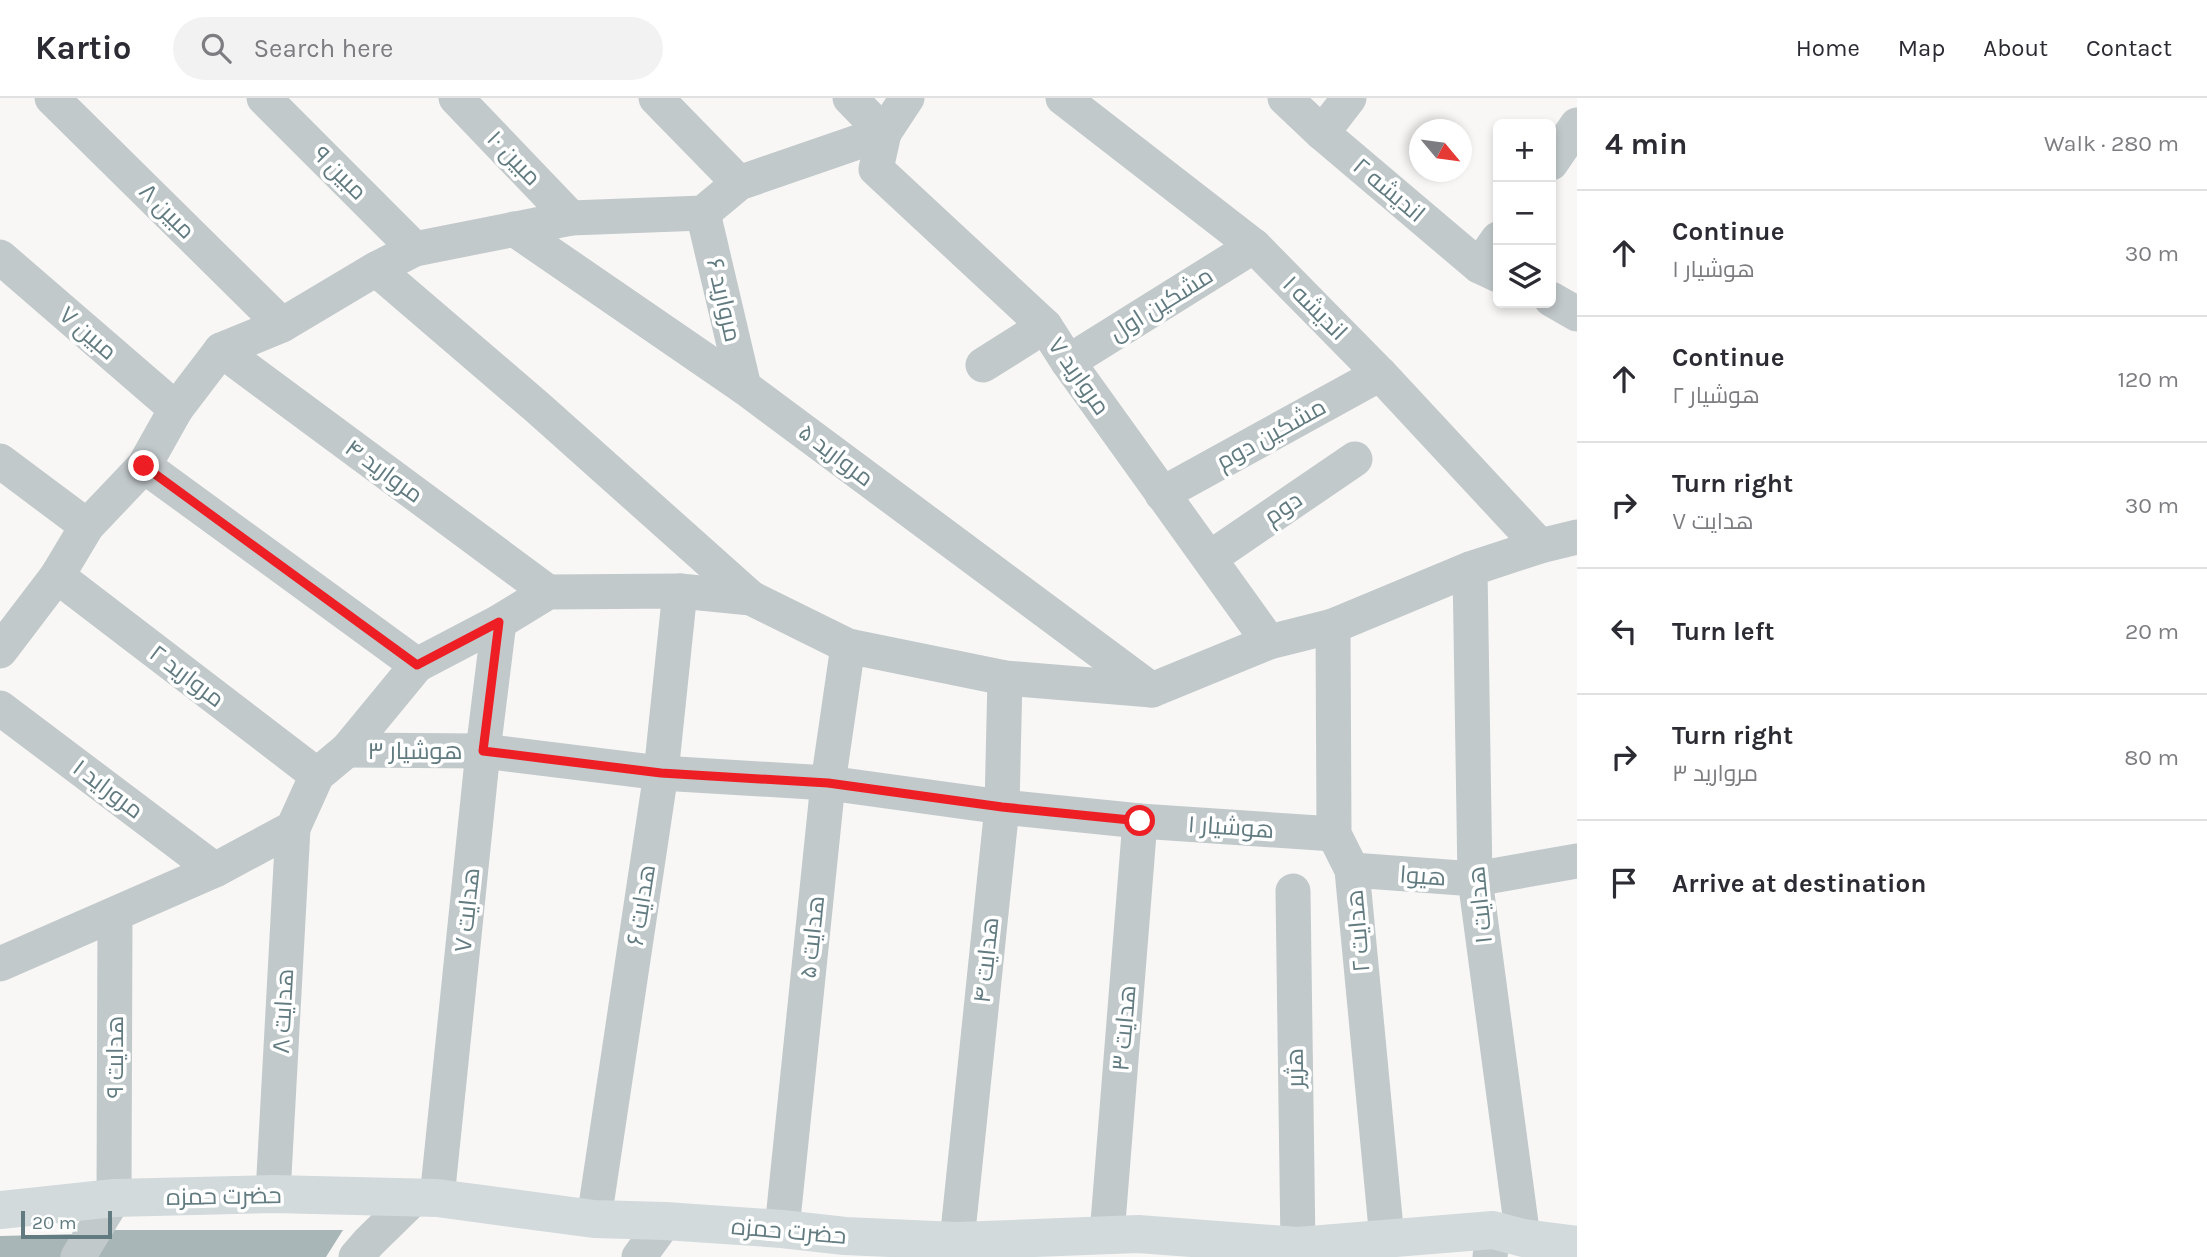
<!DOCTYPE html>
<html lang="en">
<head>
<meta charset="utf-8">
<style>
	:root { --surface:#fff; --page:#f2f2f3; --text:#2b2b33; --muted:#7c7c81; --line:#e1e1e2 }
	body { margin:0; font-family:Karla,Cairo,sans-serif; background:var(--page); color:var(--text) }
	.controls { position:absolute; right:21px; top:21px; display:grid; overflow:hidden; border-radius:10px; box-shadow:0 4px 10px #0003 }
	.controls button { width:63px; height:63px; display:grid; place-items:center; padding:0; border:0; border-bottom:2px solid var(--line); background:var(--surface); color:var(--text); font:35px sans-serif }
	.compass { position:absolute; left:1409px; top:21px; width:63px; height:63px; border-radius:50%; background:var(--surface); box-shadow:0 4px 10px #0003; rotate:119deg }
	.scale { position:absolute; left:21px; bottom:18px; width:91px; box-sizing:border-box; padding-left:7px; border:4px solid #617b81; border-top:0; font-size:19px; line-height:24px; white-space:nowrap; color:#617b81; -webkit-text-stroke:5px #fff; paint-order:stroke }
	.stop { position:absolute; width:21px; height:21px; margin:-16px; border:5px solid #ed1f24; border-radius:50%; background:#fff }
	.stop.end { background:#ed1f24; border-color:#fff; box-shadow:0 2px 7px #0008 }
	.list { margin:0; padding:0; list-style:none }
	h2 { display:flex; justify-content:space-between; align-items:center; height:91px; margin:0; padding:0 28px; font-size:30px }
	h2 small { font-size:23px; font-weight:400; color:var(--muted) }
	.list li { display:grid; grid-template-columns:46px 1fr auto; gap:21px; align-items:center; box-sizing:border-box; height:126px; padding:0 28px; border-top:2px solid var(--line) }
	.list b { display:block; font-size:26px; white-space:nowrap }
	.list p { margin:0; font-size:23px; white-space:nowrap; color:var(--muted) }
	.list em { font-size:23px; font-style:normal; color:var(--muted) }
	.icon { flex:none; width:38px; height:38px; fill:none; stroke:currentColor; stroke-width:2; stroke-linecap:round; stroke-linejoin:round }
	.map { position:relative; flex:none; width:1577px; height:1159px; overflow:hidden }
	header { display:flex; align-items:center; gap:42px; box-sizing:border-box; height:98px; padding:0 35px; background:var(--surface); border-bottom:2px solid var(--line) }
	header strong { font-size:33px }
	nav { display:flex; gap:38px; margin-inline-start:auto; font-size:24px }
	.search { width:490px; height:63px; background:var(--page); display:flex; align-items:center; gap:18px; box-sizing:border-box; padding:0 24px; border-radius:38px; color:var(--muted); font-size:26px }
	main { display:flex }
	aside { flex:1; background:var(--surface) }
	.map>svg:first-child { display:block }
	.building { fill:#a9b6b8 }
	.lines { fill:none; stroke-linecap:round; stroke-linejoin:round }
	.minor { stroke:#c2c9cb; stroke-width:35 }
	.secondary { stroke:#d2dadc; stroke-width:38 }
	.route { stroke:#ed1f24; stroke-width:9 }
	.labels { text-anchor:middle; stroke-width:7; stroke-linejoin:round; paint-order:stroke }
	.street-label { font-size:24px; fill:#617b81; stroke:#fff }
</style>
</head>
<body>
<header>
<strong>Kartio</strong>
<div class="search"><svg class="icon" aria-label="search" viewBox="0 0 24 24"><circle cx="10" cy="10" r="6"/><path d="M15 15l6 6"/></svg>Search here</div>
<nav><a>Home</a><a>Map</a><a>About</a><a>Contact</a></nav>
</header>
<main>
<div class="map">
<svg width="1577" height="1159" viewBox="0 0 1577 1159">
	<rect width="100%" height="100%" fill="#f8f7f5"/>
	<g class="building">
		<polygon points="113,1132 343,1132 326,1159 97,1159"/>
		<polygon points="78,1136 63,1159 0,1159 0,1138"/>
	</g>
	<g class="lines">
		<g class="minor">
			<polyline points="52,0 282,227"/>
			<polyline points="264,0 415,151"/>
			<polyline points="456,0 571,120"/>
			<polyline points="656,0 739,85"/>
			<polyline points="850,0 884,35 876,71 1045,228 1068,264 1269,544"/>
			<polyline points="1063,0 1254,148 1380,276 1540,448"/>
			<polyline points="1285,0 1322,35 1479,168 1498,177"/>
			<polyline points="1322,35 1349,0"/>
			<polyline points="1551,65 1577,27"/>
			<polyline points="703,115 744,289"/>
			<polyline points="514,131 744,289 1152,592"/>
			<polyline points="0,159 176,311"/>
			<polyline points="1479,168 1498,141"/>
			<polyline points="376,171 537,309 751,500"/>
			<polyline points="1551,201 1577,216"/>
			<polyline points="221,252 548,494"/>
			<polyline points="1068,264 1254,148"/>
			<polyline points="983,267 1045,228"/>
			<polyline points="0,363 87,428"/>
			<polyline points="144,368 417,567"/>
			<polyline points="1162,396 1380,276"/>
			<polyline points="1210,460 1355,361"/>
			<polyline points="1470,471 1475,781 1523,1140"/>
			<polyline points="57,478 317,677"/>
			<polyline points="1333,528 1334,736 1352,772 1387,1141"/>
			<polyline points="0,553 57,478 87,428 144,368 176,311 221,252 282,227 376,171 415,151 571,120 703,115 739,85 884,35 907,0"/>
			<polyline points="0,610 215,772"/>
			<polyline points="347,652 483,653 661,675 828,685 1002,709 1140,723 1334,736"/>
			<polyline points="1352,772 1475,781 1577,763"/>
			<polyline points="1293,793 1298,1148"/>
			<polyline points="0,866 215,772 293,730 317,677 347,652 417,567 499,524 548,494 680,493 751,500 848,548 1005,580 1152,592 1269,544 1333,528 1470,471 1540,448 1577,439"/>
			<polyline points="273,1096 293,730"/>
			<polyline points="437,1100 483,653 499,524"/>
			<polyline points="594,1121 661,675 680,493"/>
			<polyline points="782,1131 828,685 848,548"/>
			<polyline points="1107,1137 1140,723"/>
			<polyline points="957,1143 1002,709 1005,580"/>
			<polyline points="78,1159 114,1100 115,817"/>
			<polyline points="356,1159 369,1144 415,1099"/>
			<polyline points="639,1159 665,1123"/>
			<polyline points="1490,1159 1493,1132"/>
		</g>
		<polyline class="secondary" points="0,1112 114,1100 273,1096 437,1100 594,1121 665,1123 782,1131 845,1138 957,1143 1138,1136 1298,1148 1493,1132 1523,1140 1577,1147"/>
	</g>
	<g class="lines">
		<polyline class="route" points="144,368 417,567 499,524 483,653 661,675 828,685 1002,709 1140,723"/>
	</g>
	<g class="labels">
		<g class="street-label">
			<text transform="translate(514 60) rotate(46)" y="8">مبین ۱۰</text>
			<text transform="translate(340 75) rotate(45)" y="8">مبین ۹</text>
			<text transform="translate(1389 92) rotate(40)" y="8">اندیشه ۲</text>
			<text transform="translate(167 113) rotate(45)" y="8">مبین ۸</text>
			<text transform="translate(724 202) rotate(77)" y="8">مروارید ۶</text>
			<text transform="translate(1161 206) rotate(-32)" y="8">مشکین اول</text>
			<text transform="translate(1315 210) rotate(45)" y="8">اندیشه ۱</text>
			<text transform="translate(88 235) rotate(41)" y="8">مبین ۷</text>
			<text transform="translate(1079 278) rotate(55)" y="8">مروارید ۷</text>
			<text transform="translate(1271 336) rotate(-29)" y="8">مشکین دوم</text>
			<text transform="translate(836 357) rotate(37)" y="8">مروارید ۵</text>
			<text transform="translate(384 373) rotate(36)" y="8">مروارید ۴</text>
			<text transform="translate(1283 410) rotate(-34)" y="8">دوم</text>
			<text transform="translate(187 578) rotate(37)" y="8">مروارید ۲</text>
			<text x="415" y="661">هوشیار ۳</text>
			<text transform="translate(108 691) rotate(37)" y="8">مروراید ۱</text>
			<text transform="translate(1231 729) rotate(4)" y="8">هوشیار ۱</text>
			<text transform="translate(1423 778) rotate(4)" y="8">هیوا</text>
			<text transform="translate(641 807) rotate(-81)" y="8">هدایت ۶</text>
			<text transform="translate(1480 807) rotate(-96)" y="8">هدایت ۱</text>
			<text transform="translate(467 812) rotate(-84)" y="8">هدایت ۷</text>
			<text transform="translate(1358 833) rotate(-95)" y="8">هدایت ۲</text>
			<text transform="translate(812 839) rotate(-84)" y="8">هدایت ۵</text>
			<text transform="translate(986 862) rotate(-84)" y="8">هدایت ۴</text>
			<text transform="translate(283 913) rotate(-87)" y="8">هدایت ۸</text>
			<text transform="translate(1124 930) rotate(-85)" y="8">هدایت ۳</text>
			<text transform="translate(115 959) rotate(-90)" y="8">هدایت ۹</text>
			<text transform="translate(1295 970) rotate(-91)" y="8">هژیر</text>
			<text transform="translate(224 1098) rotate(-1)" y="8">حضرت حمزه</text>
			<text transform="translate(789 1133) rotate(5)" y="8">حضرت حمزه</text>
		</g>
	</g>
</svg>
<div class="controls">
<button>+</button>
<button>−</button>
<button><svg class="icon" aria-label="layers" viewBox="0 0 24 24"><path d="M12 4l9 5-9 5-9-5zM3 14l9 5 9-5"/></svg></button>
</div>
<svg class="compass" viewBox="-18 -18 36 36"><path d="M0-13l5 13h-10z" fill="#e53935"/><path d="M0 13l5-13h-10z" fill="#7c7c81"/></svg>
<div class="scale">20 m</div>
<div class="stop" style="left:1140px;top:723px"></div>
<div class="stop end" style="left:144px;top:368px"></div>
</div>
<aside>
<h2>4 min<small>Walk · 280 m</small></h2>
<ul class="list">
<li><svg class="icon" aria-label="ahead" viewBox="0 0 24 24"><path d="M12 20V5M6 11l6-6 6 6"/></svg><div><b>Continue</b><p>هوشیار ۱</p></div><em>30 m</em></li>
<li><svg class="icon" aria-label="ahead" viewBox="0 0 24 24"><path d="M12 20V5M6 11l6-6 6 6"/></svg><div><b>Continue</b><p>هوشیار ۲</p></div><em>120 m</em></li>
<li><svg class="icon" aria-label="right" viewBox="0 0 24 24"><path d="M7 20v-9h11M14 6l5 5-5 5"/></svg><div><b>Turn right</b><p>هدایت ۷</p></div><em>30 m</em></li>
<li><svg class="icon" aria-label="left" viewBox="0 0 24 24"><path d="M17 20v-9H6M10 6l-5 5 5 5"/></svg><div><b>Turn left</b></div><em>20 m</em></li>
<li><svg class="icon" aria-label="right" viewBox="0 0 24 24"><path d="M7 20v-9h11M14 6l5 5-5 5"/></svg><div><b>Turn right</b><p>مروارید ۳</p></div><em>80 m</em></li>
<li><svg class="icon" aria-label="arrive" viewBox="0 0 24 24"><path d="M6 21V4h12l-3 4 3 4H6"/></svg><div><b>Arrive at destination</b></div></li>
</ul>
</aside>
</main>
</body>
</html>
